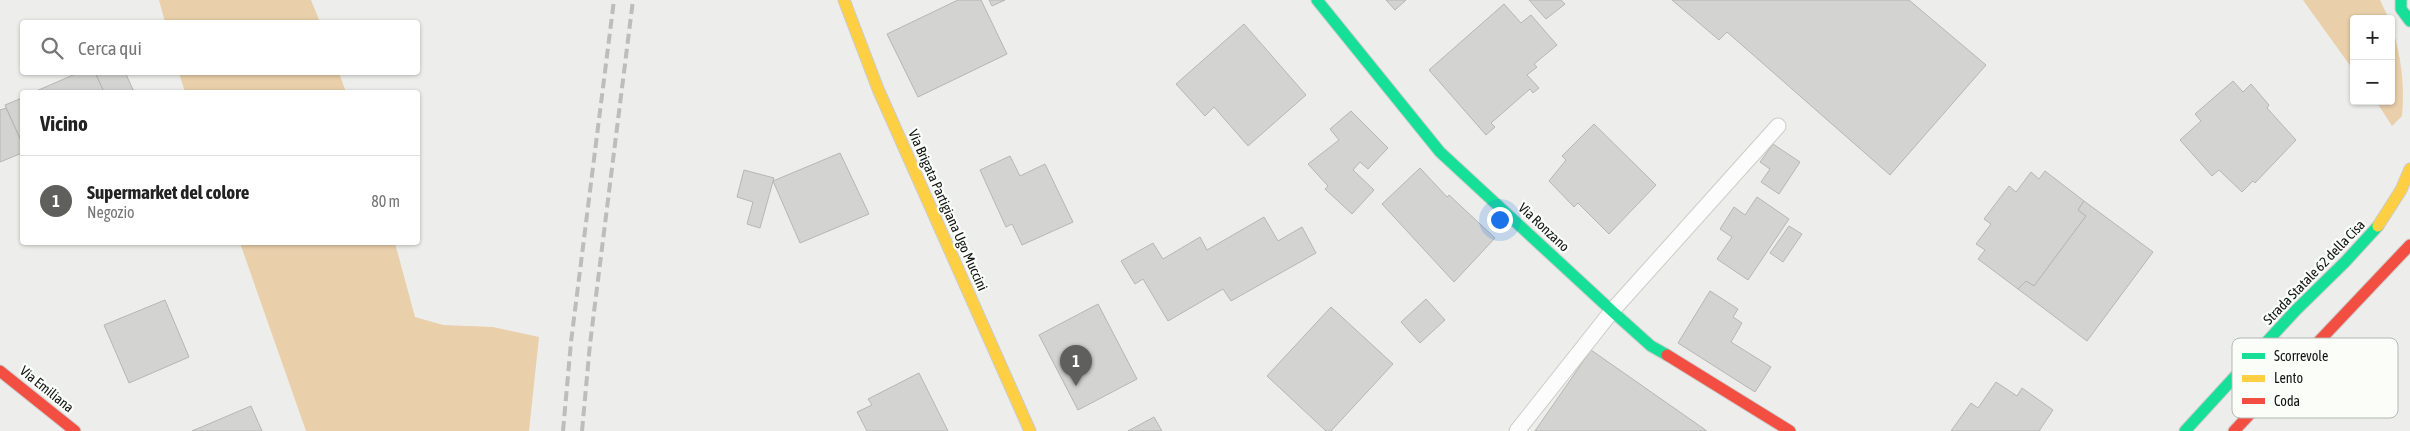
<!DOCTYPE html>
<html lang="it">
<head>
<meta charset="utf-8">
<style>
	:root { --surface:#fff; --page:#f2f2f2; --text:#222; --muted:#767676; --line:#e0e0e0; --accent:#5f605e }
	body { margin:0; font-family:"Asap Condensed",sans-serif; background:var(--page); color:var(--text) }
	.controls { position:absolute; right:15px; top:15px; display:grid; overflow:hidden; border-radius:5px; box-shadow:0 1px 4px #0004 }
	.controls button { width:45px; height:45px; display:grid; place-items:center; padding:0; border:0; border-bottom:1px solid var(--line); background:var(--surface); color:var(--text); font:25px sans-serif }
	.you { position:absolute; left:1499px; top:219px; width:18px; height:18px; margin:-12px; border:4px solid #fff; border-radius:50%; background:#1a73e8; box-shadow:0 0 0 8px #1a73e833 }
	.badge { display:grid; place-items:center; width:32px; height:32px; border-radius:50%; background:var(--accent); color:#fff; font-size:16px; font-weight:700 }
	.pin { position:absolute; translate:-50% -41px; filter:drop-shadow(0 1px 2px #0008) }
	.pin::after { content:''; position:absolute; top:26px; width:18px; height:15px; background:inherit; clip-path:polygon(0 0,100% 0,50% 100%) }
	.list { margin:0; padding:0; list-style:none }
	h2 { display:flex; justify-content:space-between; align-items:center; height:65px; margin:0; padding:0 20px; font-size:21px }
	h2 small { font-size:16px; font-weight:400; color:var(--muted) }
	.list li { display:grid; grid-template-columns:32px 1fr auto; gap:15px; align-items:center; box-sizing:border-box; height:90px; padding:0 20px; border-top:1px solid var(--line) }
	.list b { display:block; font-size:19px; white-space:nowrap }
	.list p { margin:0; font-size:16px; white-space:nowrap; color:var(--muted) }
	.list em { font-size:16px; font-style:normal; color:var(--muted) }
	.icon { flex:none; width:28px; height:28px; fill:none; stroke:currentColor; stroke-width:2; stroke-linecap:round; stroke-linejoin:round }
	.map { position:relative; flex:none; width:2410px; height:431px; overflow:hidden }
	.search { position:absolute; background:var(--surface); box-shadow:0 1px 4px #0004; left:20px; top:20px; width:400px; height:55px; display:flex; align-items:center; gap:12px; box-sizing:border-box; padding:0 18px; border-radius:5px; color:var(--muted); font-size:19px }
	.panel { position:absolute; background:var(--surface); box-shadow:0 1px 4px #0004; left:20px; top:90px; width:400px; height:155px; border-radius:5px }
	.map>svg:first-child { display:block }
	.green { fill:#e9cfaa }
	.building { fill:#d3d4d1; stroke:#b6b6b5 }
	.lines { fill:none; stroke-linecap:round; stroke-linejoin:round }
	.lane-casing { stroke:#cbcbca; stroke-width:17 }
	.fast-casing { stroke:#cbcbca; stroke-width:13 }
	.slow-casing { stroke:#cbcbca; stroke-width:13 }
	.jam-casing { stroke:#cbcbca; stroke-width:13 }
	.lane { stroke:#fcfcfc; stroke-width:15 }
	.fast { stroke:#16e098; stroke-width:11 }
	.slow { stroke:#ffcf43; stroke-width:11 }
	.jam { stroke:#f24e42; stroke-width:11 }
	.rail { stroke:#bdbdbb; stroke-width:4; stroke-dasharray:10 5; stroke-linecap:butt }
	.labels { text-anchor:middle; stroke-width:4.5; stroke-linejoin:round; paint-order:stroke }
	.street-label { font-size:14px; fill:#131412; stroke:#fafdf8 }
	.key { fill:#fafdf8; stroke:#b5b7b3; stroke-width:1 }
	.key-label { font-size:14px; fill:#131412 }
</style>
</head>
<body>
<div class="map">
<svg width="2410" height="431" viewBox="0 0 2410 431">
	<rect width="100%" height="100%" fill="#edeeeb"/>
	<g class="green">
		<polygon points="159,0 311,0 320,22 165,22"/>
		<polygon points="2303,0 2380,0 2389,19 2354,19 2354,71"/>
		<path d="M 2391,24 C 2401,54 2405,85 2402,116 L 2392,126 L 2376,101 L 2391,101 Z"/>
		<polygon points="179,73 339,73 346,92 185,92"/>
		<polygon points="240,243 395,243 415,317 443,325 493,327 539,337 529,431 306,431"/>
	</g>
	<g class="building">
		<polygon points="958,0 981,0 1007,54 918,97 887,34"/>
		<polygon points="989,0 1005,0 992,6"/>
		<polygon points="1386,0 1406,0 1395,10"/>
		<polygon points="1529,0 1561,0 1565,4 1546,19"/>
		<polygon points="1672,0 1909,0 1986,65 1890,175 1727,32 1719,40"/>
		<polygon points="1504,4 1521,23 1531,15 1557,45 1534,64 1537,67 1527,75 1539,88 1533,93 1530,89 1491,123 1495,127 1486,135 1429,70"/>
		<polygon points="1244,24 1306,95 1248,146 1214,107 1205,116 1176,84"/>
		<polygon points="80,72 95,72 104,92 34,92"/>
		<polygon points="95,72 125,72 134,92 104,92"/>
		<polygon points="2233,81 2243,92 2251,84 2269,105 2267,108 2296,140 2255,183 2253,181 2242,192 2219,170 2212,176 2180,140 2201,121 2195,114"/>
		<polygon points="22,98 22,143 5,105"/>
		<polygon points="6,108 22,143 22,153 0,162 0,110"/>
		<polygon points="1351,111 1388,148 1368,169 1360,162 1353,170 1374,190 1352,214 1325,189 1328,186 1308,164 1339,140 1330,129"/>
		<polygon points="1594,124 1656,185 1609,234 1578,203 1574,207 1549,181 1566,160 1562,156"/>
		<polygon points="1773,144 1800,162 1779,194 1761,182 1770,169 1760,162"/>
		<polygon points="840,153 869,214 800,243 773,181"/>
		<polygon points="1010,156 1020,176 1045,164 1073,222 1022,245 1012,224 1006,227 980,170"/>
		<polygon points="1420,168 1447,197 1449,195 1495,238 1454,282 1382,204"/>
		<polygon points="744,170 774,178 760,228 747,224 753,202 737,197"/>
		<polygon points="2045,171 2084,201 2078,210 2086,216 2034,286 2026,281 2018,289 1978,259 1985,250 1976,244 1991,224 1984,219 2009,186 2016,192 2031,172 2039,179"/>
		<polygon points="1757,197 1789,219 1748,280 1717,259 1732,237 1720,229 1734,207 1745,215"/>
		<polygon points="2084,201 2153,252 2087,341 2018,289 2026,281 2034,286 2086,216 2078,210"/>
		<polygon points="1264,217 1278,241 1302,227 1316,253 1231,301 1223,289 1168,321 1143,279 1135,284 1121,261 1153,243 1163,259 1200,237 1207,250"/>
		<polygon points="1789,226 1802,234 1783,262 1770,253"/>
		<polygon points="1710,291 1738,309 1733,317 1742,323 1731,342 1771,367 1755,392 1678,343"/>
		<polygon points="1426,299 1445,320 1420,343 1401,322"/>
		<polygon points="165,300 189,357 129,383 104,325"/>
		<polygon points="1098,304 1137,379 1078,410 1039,335"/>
		<polygon points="1331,307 1393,364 1331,431 1326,431 1267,376"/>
		<polygon points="1591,350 1707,431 1535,431"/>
		<polygon points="919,373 948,431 867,431 857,412 872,405 868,399"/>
		<polygon points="1996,382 2017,396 2022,388 2053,410 2039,431 1951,431 1971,403 1978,408"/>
		<polygon points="251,406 262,431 192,431"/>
		<polygon points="1154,417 1162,431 1128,431"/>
	</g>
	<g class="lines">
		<defs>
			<polyline id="lane" points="1517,431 1612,311 1778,126"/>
			<g id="fast">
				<polyline points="1317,0 1440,152 1612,311 1651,346 1667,355"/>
				<polyline points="2401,0 2401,9 2410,21"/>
				<polyline points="2185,431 2296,310 2345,262 2378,226"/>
			</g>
			<g id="slow">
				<polyline points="844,0 878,89 1030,431"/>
				<polyline points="2378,226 2401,190 2410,169"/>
			</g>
			<g id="jam">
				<polyline points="1667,355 1790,431"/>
				<polyline points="0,371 75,431"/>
				<polyline points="2234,431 2410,245"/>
			</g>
		</defs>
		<use href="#lane" class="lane-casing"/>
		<use href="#fast" class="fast-casing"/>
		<use href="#slow" class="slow-casing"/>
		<use href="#jam" class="jam-casing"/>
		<use href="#lane" class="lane"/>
		<use href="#fast" class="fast"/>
		<use href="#slow" class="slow"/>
		<use href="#jam" class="jam"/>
		<g class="rail">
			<polyline points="563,431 571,342 614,0"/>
			<polyline points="582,431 590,344 633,0"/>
		</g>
	</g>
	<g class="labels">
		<g class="street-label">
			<text transform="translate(948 210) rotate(66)" y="5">Via Brigata Partigiana Ugo Muccini</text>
			<text transform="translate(1544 227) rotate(43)" y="5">Via Ronzano</text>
			<text transform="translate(2314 272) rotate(-46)" y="5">Strada Statale 62 della Cisa</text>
			<text transform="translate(47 389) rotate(39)" y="5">Via Emiliana</text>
		</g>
	</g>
	<rect x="2232" y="338" width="166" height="80" rx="8" class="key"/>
	<rect x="2242" y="353" width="23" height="6" fill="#16e098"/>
	<rect x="2242" y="375" width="23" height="7" fill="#ffcf43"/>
	<rect x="2242" y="398" width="23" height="6" fill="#f24e42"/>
	<g class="key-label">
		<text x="2274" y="361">Scorrevole</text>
		<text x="2274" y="383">Lento</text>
		<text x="2274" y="406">Coda</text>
	</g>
</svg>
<div class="controls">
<button>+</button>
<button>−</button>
</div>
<div class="you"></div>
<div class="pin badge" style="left:1076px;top:386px">1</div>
<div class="search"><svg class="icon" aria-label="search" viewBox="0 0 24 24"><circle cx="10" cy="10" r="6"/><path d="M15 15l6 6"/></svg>Cerca qui</div>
<section class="panel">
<h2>Vicino<small></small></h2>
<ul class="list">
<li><span class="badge">1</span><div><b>Supermarket del colore</b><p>Negozio</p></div><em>80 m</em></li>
</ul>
</section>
</div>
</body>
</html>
